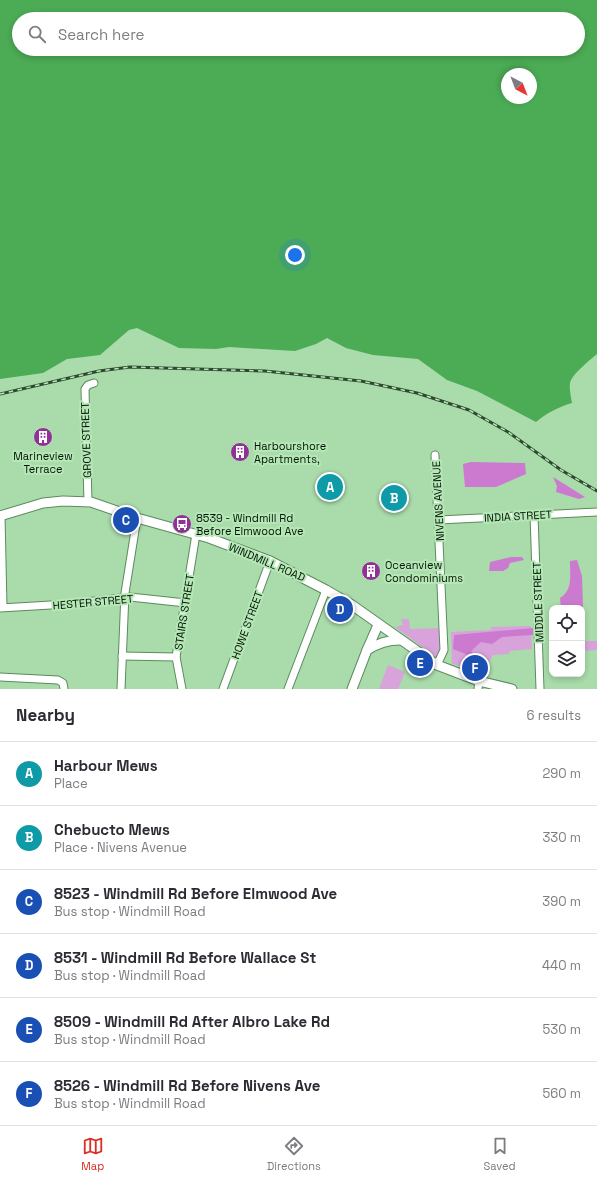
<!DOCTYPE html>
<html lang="en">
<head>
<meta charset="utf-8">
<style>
	:root { --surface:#fff; --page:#f2f2f3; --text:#2b2b33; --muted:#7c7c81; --line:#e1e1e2; --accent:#d93025 }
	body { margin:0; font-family:"Space Grotesk",sans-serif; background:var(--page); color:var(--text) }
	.controls { position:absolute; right:12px; bottom:12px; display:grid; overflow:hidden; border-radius:8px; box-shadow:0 2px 6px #0003 }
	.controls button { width:36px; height:36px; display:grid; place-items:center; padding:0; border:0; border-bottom:1px solid var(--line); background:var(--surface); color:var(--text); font:20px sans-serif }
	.compass { position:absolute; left:501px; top:68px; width:36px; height:36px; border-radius:50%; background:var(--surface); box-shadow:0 2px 6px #0003; rotate:138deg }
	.you { position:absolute; left:295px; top:255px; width:14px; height:14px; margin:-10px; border:3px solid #fff; border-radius:50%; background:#1a73e8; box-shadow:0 0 0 6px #1a73e833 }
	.badge { display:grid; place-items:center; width:26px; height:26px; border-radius:50%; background:var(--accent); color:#fff; font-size:13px; font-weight:700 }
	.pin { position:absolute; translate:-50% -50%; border:2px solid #fff; box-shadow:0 1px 4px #0006 }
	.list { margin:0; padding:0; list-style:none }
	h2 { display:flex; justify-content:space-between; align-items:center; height:52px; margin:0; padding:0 16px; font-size:17px }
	h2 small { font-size:13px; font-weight:400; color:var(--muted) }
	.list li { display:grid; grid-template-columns:26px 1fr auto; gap:12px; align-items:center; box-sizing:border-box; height:64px; padding:0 16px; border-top:1px solid var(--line) }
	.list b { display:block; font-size:15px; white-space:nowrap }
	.list p { margin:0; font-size:13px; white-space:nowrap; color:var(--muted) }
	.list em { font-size:13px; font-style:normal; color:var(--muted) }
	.icon { flex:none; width:22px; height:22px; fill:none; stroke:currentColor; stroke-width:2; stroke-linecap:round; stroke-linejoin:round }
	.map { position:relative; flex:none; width:597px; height:689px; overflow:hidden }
	.search { position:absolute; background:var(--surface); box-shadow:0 2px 6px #0003; left:12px; right:12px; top:12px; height:44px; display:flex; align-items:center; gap:10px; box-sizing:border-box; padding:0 14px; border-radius:22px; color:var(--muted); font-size:15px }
	.sheet { height:436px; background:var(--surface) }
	nav { display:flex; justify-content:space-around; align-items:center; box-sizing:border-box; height:56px; border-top:1px solid var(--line); background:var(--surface); font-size:11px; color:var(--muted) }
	nav a { display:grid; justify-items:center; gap:2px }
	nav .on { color:var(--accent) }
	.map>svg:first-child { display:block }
	.green { fill:#d8a3da }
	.forest { fill:#cc79d0 }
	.water { fill:#4cab55; fill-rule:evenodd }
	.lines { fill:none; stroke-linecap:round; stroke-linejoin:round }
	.minor-casing { stroke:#5c8b5e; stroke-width:9 }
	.major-casing { stroke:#5c8b5e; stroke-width:11 }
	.minor { stroke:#fff; stroke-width:7 }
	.major { stroke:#fff; stroke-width:9 }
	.rail-casing { stroke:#2f4930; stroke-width:3 }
	.rail { stroke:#b6e8b7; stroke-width:1.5; stroke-dasharray:4.5; stroke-linecap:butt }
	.labels { text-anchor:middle; stroke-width:4; stroke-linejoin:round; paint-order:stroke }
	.street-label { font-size:11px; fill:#031404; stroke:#b6e8b7 }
	.poi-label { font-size:11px; fill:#031404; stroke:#b6e8b7; text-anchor:start }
</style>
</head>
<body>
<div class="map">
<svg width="597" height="689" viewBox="0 0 597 689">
	<rect width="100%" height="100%" fill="#a9dbab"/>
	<g class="green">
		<polygon points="401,619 409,619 410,629 441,628 442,649 440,656 436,657 395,627 403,625"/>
		<polygon points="531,626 532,649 510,651 509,654 493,655 484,671 452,664 451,632 491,630 491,627"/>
		<polygon points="582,641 597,641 597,650 582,651"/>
		<polygon points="388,665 405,672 398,689 379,689"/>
	</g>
	<g class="forest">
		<polygon points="471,462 525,463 526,474 496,487 465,487 463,464"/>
		<polygon points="553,477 585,497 579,499 556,492 557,486"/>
		<polygon points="511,557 522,557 524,560 510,563 508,568 503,571 489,571 490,562"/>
		<path d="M 577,560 L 582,576 L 583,607 L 561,608 L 560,598 C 573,590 570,576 570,561 Z"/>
		<polygon points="533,628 533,635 502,637 492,644 481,642 471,651 478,659 453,649 454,635"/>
	</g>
	<path class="water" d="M 0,0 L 597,0 L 597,354 C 590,360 572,374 570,383 C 569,388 571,397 572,403 C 558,407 547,413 536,422 L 477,391 L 447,380 L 418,359 L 373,355 L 346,348 L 327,338 L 316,344 L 295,351 L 229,347 L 216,349 L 179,348 L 137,328 L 129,330 L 100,355 L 67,359 L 43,373 L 0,379 ZM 19,19 L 578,19 L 578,49 L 19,49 ZM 507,74 L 531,74 L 531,98 L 507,98 Z"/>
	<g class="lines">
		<defs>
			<g id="minor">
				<polyline points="435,455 444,650 437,665"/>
				<polyline points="88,502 85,389 88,385 94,383"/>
				<polyline points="1,515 3,607"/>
				<polyline points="534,515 540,689"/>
				<polyline points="439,520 597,512"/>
				<polyline points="0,608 68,604 130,597 186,603"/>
				<polyline points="122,656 176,657"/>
				<polyline points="0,677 58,680 63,683 64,689"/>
				<polyline points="121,689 125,593 137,518"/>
				<polyline points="182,689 176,657 196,534"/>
				<polyline points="223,689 270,561"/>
				<polyline points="288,689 326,590"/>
				<polyline points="478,689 479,681"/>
			</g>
			<g id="major">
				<polyline points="0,516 43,503 63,501 91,502 137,518 209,538 270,561 326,590 352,605 437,665 479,681 512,689"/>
				<path d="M 367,650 C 378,643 387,640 400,640"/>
				<polyline points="352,689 367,650 378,625"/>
			</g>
		</defs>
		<use href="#minor" class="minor-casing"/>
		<use href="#major" class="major-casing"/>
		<use href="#minor" class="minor"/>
		<use href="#major" class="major"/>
		<defs>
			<polyline id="rail" points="0,394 99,371 130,367 265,371 361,381 417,393 469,410 508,432 561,470 597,491"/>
		</defs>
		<use href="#rail" class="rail-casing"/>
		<use href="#rail" class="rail"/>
	</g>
	<defs>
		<symbol id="building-disc" viewBox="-11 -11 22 22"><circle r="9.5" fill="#913097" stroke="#b6e8b7"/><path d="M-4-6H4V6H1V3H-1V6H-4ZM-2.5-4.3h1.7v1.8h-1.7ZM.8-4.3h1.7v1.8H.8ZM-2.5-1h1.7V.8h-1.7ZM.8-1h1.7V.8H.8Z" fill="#fff"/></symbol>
		<symbol id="bus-disc" viewBox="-11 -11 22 22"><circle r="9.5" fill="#913097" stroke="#b6e8b7"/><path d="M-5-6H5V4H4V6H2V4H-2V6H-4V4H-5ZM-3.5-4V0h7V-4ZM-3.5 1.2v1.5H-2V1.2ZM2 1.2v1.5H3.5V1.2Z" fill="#fff"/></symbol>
	</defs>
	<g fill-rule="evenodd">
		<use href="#building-disc" x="32" y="426" width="22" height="22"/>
		<use href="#building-disc" x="229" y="441" width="22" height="22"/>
		<use href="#bus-disc" x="171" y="513" width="22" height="22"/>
		<use href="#building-disc" x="360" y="560" width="22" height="22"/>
	</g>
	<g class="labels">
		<g class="street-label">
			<text transform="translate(86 440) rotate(-92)" y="4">GROVE STREET</text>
			<text transform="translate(438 501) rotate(-93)" y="4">NIVENS AVENUE</text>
			<text transform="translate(518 516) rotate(-3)" y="4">INDIA STREET</text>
			<text transform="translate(267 562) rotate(23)" y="4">WINDMILL ROAD</text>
			<text transform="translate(93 602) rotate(-5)" y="4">HESTER STREET</text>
			<text transform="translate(538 602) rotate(-92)" y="4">MIDDLE STREET</text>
			<text transform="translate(184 612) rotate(-81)" y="4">STAIRS STREET</text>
			<text transform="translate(247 625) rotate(-70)" y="4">HOWE STREET</text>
		</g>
		<g class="poi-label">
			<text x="254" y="450">Harbourshore<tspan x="254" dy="13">Apartments,</tspan></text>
			<text x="43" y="460" text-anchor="middle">Marineview<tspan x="43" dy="13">Terrace</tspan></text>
			<text x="196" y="522">8539 - Windmill Rd<tspan x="196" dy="13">Before Elmwood Ave</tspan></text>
			<text x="385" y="569">Oceanview<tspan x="385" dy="13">Condominiums</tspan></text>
		</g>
	</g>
</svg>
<div class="controls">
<button><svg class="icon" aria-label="locate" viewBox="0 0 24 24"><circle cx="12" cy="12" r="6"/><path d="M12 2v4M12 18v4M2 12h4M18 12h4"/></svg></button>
<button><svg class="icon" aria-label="layers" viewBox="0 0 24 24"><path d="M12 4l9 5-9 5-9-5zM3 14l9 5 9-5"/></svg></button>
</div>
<svg class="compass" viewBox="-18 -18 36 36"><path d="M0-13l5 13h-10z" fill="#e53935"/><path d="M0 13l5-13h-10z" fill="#7c7c81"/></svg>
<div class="you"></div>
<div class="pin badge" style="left:330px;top:487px;background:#0f9aa8">A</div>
<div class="pin badge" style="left:394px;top:498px;background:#0f9aa8">B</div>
<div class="pin badge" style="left:126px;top:520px;background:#1a4fb4">C</div>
<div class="pin badge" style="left:340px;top:609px;background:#1a4fb4">D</div>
<div class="pin badge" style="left:420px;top:663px;background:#1a4fb4">E</div>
<div class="pin badge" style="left:475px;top:668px;background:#1a4fb4">F</div>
<div class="search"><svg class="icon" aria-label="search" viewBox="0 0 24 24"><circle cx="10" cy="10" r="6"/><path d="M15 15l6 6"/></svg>Search here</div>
</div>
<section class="sheet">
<h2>Nearby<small>6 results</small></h2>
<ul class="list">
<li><span class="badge" style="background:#0f9aa8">A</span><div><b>Harbour Mews</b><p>Place</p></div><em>290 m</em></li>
<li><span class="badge" style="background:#0f9aa8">B</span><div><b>Chebucto Mews</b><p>Place · Nivens Avenue</p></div><em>330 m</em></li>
<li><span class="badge" style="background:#1a4fb4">C</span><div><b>8523 - Windmill Rd Before Elmwood Ave</b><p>Bus stop · Windmill Road</p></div><em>390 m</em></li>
<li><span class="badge" style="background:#1a4fb4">D</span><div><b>8531 - Windmill Rd Before Wallace St</b><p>Bus stop · Windmill Road</p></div><em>440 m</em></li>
<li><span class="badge" style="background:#1a4fb4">E</span><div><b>8509 - Windmill Rd After Albro Lake Rd</b><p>Bus stop · Windmill Road</p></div><em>530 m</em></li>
<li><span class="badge" style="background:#1a4fb4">F</span><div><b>8526 - Windmill Rd Before Nivens Ave</b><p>Bus stop · Windmill Road</p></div><em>560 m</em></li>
</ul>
</section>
<nav>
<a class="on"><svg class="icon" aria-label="map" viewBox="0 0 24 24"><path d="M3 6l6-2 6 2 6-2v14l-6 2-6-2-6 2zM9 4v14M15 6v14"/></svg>Map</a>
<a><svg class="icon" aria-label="directions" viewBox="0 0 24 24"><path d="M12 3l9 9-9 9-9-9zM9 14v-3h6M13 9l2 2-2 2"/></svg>Directions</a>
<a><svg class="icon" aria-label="saved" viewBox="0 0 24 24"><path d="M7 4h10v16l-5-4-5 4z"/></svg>Saved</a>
</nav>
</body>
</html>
